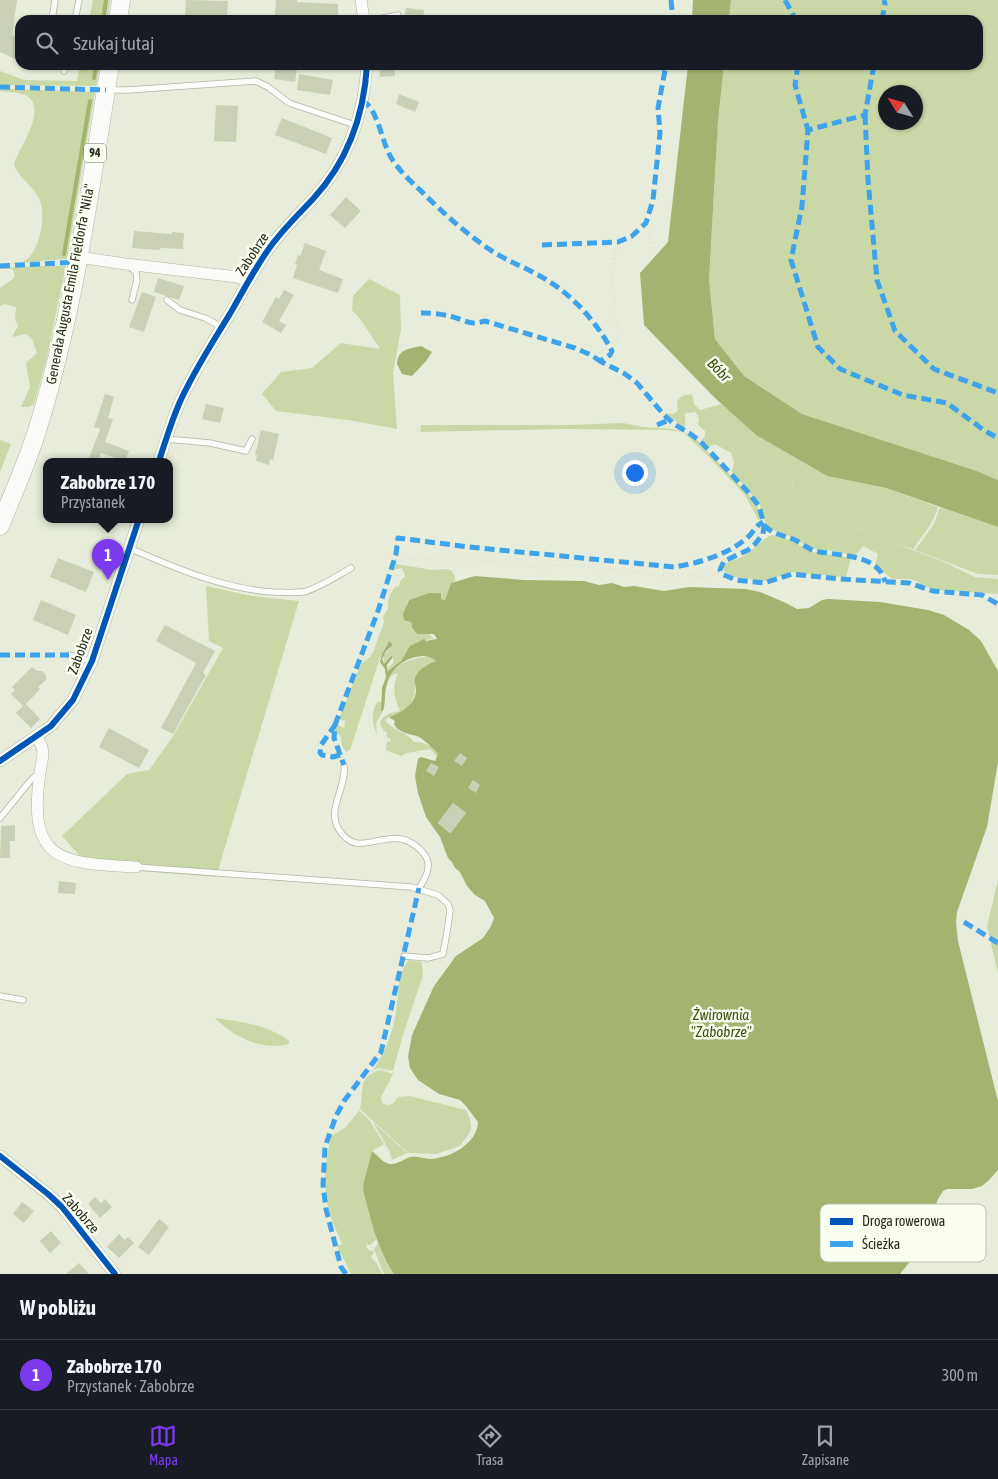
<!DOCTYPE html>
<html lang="pl">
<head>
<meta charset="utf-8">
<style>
	:root { --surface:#171b24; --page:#242831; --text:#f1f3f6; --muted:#9ea1a6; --line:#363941; --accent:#7c3aed }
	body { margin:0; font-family:"Asap Condensed",sans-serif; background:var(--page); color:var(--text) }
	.compass { position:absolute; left:878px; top:85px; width:45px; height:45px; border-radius:50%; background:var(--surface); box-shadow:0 1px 4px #0004; rotate:307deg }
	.you { position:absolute; left:634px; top:472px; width:18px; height:18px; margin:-12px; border:4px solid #fff; border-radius:50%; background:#1a73e8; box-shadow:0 0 0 8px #1a73e833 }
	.badge { display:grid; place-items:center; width:32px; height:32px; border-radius:50%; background:var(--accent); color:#fff; font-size:16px; font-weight:700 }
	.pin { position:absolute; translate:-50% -41px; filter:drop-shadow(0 1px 2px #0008) }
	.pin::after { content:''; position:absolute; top:26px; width:18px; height:15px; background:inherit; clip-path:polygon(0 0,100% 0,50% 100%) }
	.popup { position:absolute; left:43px; top:458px; width:130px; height:65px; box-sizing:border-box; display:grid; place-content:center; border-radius:10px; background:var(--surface); filter:drop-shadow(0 1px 4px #0005); font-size:16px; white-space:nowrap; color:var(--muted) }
	.popup b { font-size:19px; color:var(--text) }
	.popup::after { content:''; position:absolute; left:50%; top:100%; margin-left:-10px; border:10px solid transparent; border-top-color:var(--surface) }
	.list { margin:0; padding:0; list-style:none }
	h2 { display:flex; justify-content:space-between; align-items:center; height:65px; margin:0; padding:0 20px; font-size:21px }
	h2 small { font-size:16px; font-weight:400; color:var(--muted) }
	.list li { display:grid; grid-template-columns:32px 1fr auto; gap:15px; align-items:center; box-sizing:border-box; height:70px; padding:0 20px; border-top:1px solid var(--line) }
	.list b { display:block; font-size:19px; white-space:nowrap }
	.list p { margin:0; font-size:16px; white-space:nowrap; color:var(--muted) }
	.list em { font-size:16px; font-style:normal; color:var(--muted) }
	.icon { flex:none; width:28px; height:28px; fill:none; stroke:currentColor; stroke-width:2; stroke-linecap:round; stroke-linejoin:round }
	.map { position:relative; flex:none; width:998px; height:1274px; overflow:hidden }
	.search { position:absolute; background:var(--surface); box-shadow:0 1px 4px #0004; left:15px; right:15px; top:15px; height:55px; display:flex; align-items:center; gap:12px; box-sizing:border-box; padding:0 18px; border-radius:15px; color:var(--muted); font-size:19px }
	.sheet { height:135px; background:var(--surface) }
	nav { display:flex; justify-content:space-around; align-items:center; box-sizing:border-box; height:70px; border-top:1px solid var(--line); background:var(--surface); font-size:14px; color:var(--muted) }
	nav a { display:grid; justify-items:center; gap:2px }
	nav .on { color:var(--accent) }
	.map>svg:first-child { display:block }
	.green { fill:#cad8a7; fill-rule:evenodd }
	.water { fill:#a3b470; fill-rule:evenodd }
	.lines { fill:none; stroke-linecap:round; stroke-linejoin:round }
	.stream { stroke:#a3b470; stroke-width:4 }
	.building { fill:#c9d0b6 }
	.lane-casing { stroke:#b1b5a7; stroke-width:7 }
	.street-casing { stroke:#b1b5a7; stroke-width:12 }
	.primary-casing { stroke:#b1b5a7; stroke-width:19 }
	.path { stroke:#dbddd7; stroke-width:2; stroke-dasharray:1 4; stroke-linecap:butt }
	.lane { stroke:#fbfcf9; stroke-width:5.5 }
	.street { stroke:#fbfcf9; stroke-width:11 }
	.primary { stroke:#fbfcf9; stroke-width:18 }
	.quiet { stroke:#3ea3ea; stroke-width:5; stroke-dasharray:10 5; stroke-linecap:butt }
	.cycleway-casing { stroke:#fbfff1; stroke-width:9 }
	.cycleway { stroke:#0057b8; stroke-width:6 }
	.labels { text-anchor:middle; stroke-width:5; stroke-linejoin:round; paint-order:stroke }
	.shield { fill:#fbfff1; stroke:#686c5f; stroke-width:1 }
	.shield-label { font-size:12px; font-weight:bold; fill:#292d20 }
	.street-label { font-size:14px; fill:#292d20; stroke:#fbfff1 }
	.water-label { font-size:15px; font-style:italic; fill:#404e0b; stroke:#fbfff1 }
	.key { fill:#fbfff1; stroke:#bcc0b2; stroke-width:1 }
	.key-label { font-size:14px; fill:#292d20 }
</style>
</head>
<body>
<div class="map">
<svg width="998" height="1274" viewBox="0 0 998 1274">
	<rect width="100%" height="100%" fill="#e7edda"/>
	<g class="green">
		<polygon points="93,0 110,0 107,20 89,20"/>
		<path d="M 731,0 L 998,0 L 998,480 L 977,471 L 802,414 L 744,376 L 715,339 L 709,280 L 718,121 L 724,65 L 978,65 L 978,20 L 729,20 ZM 886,92 L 916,92 L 916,122 L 886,122 Z"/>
		<path d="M 80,65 L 100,65 L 96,86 L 11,85 L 8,87 L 11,89 L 95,92 L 67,259 L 0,264 C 6,262 20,265 26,260 C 41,249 48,210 37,195 C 30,184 18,177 14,164 C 19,148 48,109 27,96 C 20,92 8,92 0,91 L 0,71 L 24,80 L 77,81 Z"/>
		<polygon points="38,266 66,266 47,357 34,404 29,407 21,407 30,387 26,363 37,353 32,339 26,334 12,337 18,326 15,319 16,307 5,304 0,306 0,288 14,278 15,275 12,269 0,269 0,268"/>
		<polygon points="369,279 400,295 401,329 393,373 397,429 348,420 276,411 262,394 281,372 312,368 341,343 380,349 361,320 352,310 353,296"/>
		<path d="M 692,394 L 694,404 L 700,410 L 722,404 L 756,435 L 827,476 L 886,488 L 938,507 C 933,524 923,535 913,549 L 899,545 L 940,560 L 975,577 L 998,579 L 998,594 L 939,590 L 921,585 L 917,581 L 909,579 L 892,579 L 875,565 L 878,554 L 863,546 L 855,556 L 835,551 L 813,549 L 787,535 L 772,530 L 764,520 L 759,503 L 732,472 L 734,463 L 731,453 L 715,444 L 708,447 L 701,441 L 705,436 L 705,431 L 698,425 L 699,419 L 696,412 L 685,413 L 685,429 L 665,413 L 673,414 L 678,411 L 677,401 L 682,396 Z"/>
		<path d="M 623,423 C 630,424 636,426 643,427 C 665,429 676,426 696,439 L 755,501 L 760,512 L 759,521 L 745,495 L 708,456 L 683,432 L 667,430 L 562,429 L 420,432 L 421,425 L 569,425 Z"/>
		<polygon points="0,440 11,444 0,472"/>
		<polygon points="940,507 998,527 998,575 978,574 915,550 934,524"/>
		<path d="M 772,535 L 790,540 L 812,552 L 851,558 L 846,577 L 790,572 L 770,580 L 763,581 L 735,577 L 724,571 L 724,566 C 729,560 735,560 742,557 C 753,551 761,540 772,535 Z"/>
		<path d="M 396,564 L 433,570 L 447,569 L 452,571 L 455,577 L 455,581 L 451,583 L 445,600 L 441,599 L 441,593 L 429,593 L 408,600 L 403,616 L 404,622 L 411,622 L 412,629 L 417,634 L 429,634 L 434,639 C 401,641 410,661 387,672 L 387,669 L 393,663 L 393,657 L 391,656 L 384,664 L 383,656 L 393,645 L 387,643 L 380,658 L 350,750 L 346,752 L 342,746 L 341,736 L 336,733 L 333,730 L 329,731 L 336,718 L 338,725 L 344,728 L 345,721 L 339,719 L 361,664 L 370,657 L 374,650 L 384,622 L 383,617 L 388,608 C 387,600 391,593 395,587 L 399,586 L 400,581 L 405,576 L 402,568 L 394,570 Z"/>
		<polygon points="206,586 252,596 299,601 216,877 90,867 62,836 127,774 149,770 172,738 223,648 209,641"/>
		<path d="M 428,656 L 436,661 C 431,662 427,664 423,668 C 409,682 421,693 408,707 C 402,714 392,714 385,720 C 391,730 406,731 414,742 C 423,740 434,748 438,754 L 438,758 L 430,749 L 407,753 L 401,756 L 386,750 L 387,741 L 390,742 L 391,740 L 386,736 L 387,733 L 383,730 L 380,723 C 383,714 391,713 400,711 C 394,698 392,687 398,673 L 390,676 C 400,661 412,659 428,656 Z"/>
		<path d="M 378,701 L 382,703 L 381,710 L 383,711 L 376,723 L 377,735 C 372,723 370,712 378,701 Z"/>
		<polygon points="998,880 998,974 987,926"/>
		<path d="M 409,960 L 422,962 L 423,975 L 403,1035 L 393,1071 L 378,1068 L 373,1070 C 384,1054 393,1032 396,1012 C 399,996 397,973 409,960 Z"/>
		<path d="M 215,1018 C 241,1022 267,1024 289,1041 L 289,1044 C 261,1051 234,1037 215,1018 Z"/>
		<path d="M 381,1070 L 393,1074 L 381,1097 L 382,1103 L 387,1105 L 393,1104 L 398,1097 L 410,1096 L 466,1110 C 475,1128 472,1130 460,1146 L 436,1154 L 408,1153 L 360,1109 C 364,1092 357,1075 381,1070 Z"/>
		<path d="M 359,1111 L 368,1118 L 384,1144 L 372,1151 L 364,1181 L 371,1218 L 377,1239 L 370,1245 L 366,1245 L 368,1250 L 373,1251 L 374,1253 L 371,1257 L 376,1262 L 382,1274 L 351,1274 L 337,1246 L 342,1244 C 338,1234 333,1224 330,1214 C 322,1189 325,1162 331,1136 L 345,1128 Z"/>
		<polygon points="373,1122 407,1153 392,1160 390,1152"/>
		<polygon points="378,1243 384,1258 394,1274 384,1274 374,1249"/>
	</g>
	<g class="water">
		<polygon points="693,0 731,0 729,20 692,20"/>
		<polygon points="688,65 724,65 718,121 709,280 715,339 744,376 802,414 977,471 998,480 998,527 886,488 827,476 756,435 714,397 644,325 640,273 668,242"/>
		<path d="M 421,346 L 432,352 L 426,361 L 412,376 L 402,374 L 397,364 C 398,349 408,349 421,346 Z"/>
		<path d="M 475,576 L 524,580 L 584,581 L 599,585 L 612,583 L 624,587 L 634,586 L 664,591 L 689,587 L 746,589 L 760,592 L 786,603 L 797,609 L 809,608 L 822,600 L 829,599 L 880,602 L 928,610 L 944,615 L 969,630 L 981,641 L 998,671 L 998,762 L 987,827 L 957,912 L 956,922 L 958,941 L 998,1101 L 998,1170 L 989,1180 L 982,1186 L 972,1189 L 947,1189 L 943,1191 L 938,1199 L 917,1253 L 900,1274 L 394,1274 C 377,1250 371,1219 363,1190 L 364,1181 L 372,1151 C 377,1154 382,1163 390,1164 C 398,1165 404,1158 411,1157 C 418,1156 424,1159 430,1159 C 450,1158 477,1144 478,1122 L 466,1106 L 460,1100 L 439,1094 L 418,1080 L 410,1068 L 408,1057 L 412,1035 L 434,986 L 456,956 L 483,938 L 491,926 L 494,918 L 485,901 L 475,895 L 467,886 L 460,872 L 455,868 L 452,862 L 448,858 L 440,837 L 426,817 L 418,793 L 415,776 L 418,759 L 421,757 L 435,761 L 438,754 C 435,750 422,738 417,736 C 409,734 397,732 394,724 L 395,721 L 389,717 C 401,713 416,704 416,690 C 416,686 414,682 415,678 C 418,669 429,663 436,661 C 433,659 429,656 425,656 C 408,656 392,666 387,684 C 384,693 386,702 383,711 L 381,711 L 382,688 L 386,677 L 385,669 L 380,662 L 382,654 L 389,641 L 393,645 L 386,651 L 382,659 L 384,664 L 391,656 L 393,657 L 387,665 L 387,672 L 401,661 L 410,646 L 424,639 L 426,641 L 437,639 L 434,634 L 417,634 L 412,628 L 411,622 L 404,621 L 403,614 L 409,600 L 429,593 L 441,593 L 441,599 L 445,600 L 451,583 ZM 453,803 L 466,813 L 450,833 L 438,823 Z"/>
	</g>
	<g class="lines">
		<g class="stream">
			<polyline points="103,20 106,0"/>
			<polyline points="94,78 96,65"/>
			<polyline points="64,254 90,101"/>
		</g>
	</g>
	<g class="building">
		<polygon points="0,0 17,0 12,35 20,39 20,61 0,52"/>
		<polygon points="186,0 228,1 227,20 185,19"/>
		<polygon points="276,0 297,0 297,2 338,4 338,16 333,16 333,20 313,20 313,18 275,15"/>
		<polygon points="406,8 424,10 423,20 404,20"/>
		<polygon points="276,65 297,68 295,82 274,79"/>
		<polygon points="379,65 394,65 395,76 380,77"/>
		<polygon points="299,74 333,80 330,95 297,90"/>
		<polygon points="399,94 419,102 415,112 396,104"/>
		<polygon points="216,105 238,106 236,142 214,141"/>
		<polygon points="282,118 332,138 326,154 275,135"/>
		<polygon points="346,197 361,211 345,228 330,215"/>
		<polygon points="134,231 172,234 172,232 184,233 183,249 160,248 160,250 132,248"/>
		<polygon points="305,243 326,251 319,270 343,279 338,293 293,278 297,265 295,264 298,255 300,256"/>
		<polygon points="158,278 184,286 179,300 154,292"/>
		<polygon points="284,290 294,295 279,321 286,325 281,333 262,322 276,297 279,299"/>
		<polygon points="142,292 156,297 144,332 129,327"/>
		<polygon points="105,394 114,397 108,418 113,419 105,442 129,451 125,461 101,453 98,461 88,461 100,429 94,427"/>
		<polygon points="206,404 224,408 220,423 202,419"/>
		<polygon points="261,430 279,434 273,460 270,459 269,465 256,461 257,455 255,455"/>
		<polygon points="58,558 94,572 86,592 50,577"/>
		<polygon points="41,600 76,615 68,635 33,620"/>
		<polygon points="165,625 215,651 203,673 206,675 173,734 161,728 196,663 156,641"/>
		<polygon points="32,667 37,671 42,671 46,675 46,680 38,687 40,689 26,704 40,719 31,728 16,713 23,706 11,694 15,690 12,687"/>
		<polygon points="109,728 149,750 139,768 99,747"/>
		<polygon points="460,753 467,758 462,766 454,761"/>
		<polygon points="431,763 439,767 434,776 426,771"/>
		<polygon points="473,780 480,785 476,793 468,788"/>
		<polygon points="453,803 466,813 451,833 438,823"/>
		<polygon points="15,825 15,841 10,841 10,858 0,858 1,826"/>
		<polygon points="59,881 76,883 75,894 58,893"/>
		<polygon points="95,1197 101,1203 105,1199 112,1207 100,1218 88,1204"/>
		<polygon points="22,1202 34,1211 24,1223 13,1214"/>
		<polygon points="159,1219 169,1227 149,1255 138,1247"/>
		<polygon points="51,1231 61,1243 50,1253 40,1241"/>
		<polygon points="119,1234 125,1240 128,1237 134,1243 119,1258 107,1247"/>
		<polygon points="79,1263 89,1274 66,1274"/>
	</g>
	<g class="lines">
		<defs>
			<g id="lane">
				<polyline points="52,20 55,0"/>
				<polyline points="75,20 79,0"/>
				<polyline points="373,20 398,15"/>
				<polyline points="64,71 65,65"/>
				<polyline points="108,90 128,90 256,81 268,87 289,103 355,125"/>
				<polyline points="129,266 136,272 137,280 132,300"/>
				<polyline points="167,300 180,310 205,318 222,327"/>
				<polyline points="166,439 210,443 246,451 252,439"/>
				<path d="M 129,548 C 176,568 220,588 272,592 C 283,592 296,594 307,591 C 322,586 337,576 351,568"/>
				<polyline points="69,655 92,661"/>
				<path d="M 344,765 C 347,787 327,808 338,828 C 355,858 378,834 401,839 C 412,841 430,854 428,867 C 428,875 423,882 419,888"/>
				<polyline points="0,818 30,781 40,772"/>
				<polyline points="136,867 411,887 438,895 448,904 450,910 448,926 443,954 428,958 404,956"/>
				<polyline points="0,996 23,1000"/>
			</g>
			<g id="street">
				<polyline points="361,0 364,20"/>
				<polyline points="78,257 126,264 237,277 249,281"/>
				<path d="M 159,461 C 165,442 171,423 179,404 C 193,372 213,342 231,312 C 243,291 254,270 268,250 C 281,231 297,216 313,199 C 347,162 364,115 367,65"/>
				<path d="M 36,737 C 47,750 42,758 40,773 C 27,862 61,863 136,867"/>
				<polyline points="0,761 51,726 73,700 92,661 139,519"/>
				<polyline points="0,1156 48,1194 62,1207 115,1274"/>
			</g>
			<g id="primary">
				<polyline points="118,20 121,0"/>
				<path d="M 0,526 C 12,496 26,465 36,434 C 74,314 90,188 110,65"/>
			</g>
		</defs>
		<use href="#lane" class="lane-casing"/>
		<use href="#street" class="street-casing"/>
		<use href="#primary" class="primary-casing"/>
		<g class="path">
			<polyline points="646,223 654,248"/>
			<polyline points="612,351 619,333 613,314 615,295 612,284 615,252 618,242"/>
			<polyline points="792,476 793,486 796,489 821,508 840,517 848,526 850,524 855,528 880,535 896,543 979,576 998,577"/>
			<polyline points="914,550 933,524 937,511"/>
			<polyline points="395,560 403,561 411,559 497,561 545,568 553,565 574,565 671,576 682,574 703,577 721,573"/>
			<polyline points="364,1076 380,1069 393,1073"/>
			<polyline points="359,1110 372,1121 389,1152 390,1161"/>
			<polyline points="373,1121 408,1153"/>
			<polyline points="372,1247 383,1274"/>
		</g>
		<use href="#lane" class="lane"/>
		<use href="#street" class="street"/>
		<use href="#primary" class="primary"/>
		<g class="quiet">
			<polyline points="671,0 673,20"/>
			<polyline points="785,0 796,20"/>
			<polyline points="882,20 885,4 884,0"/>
			<polyline points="798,65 795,85 808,130"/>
			<polyline points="874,65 865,115 808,130 802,206 791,260 818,347 840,369 903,395 947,403 985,431 998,438"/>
			<polyline points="0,87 106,90"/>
			<path d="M 362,100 C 379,110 381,142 392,159 C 399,170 410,181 420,190 C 441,211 464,232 489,249 C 503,259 520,265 536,274 C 568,290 595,319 612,351 L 610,355 L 600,361 L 625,374 L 637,383 L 664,415 L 674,424 L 689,433 L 700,441 L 748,492 L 759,506 L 764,525 L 763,534 L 755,544 L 748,550 L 724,561 L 720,570 L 722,574 L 736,580 L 764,583 L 792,574 L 840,579 L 909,583 L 933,591 L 982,595 L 998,604"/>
			<polyline points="865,115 868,180 877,280 895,331 934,369 998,393"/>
			<polyline points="542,245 618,242 632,236 646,223 653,200 660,133 658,108 666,65"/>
			<polyline points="0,266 77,262"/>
			<path d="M 421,313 C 430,313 441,314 450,316 C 466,320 468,326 485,321 L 575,348 L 591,355 L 600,361"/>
			<polyline points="657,425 669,420"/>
			<path d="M 764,525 C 773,535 783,535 795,540 C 801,543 808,549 815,551 C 836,556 879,553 885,582"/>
			<polyline points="0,655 69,655"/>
			<path d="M 335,725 L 378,611 L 396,554 L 398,538 L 469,547 L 674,567 C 699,563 727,555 747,538 C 753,533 756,525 763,522"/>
			<polyline points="340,755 333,757 322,755 320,753 321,745 335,725 334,738 344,765"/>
			<polyline points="964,922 998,943"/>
			<polyline points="346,1274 341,1267 326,1209 323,1185 325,1147 336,1116 344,1101 381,1052 419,888"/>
		</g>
		<defs>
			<g id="cycleway">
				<path d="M 159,461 C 165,442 171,423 179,404 C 193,372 213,342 231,312 C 243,291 254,270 268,250 C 281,231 297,216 313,199 C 347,162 364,115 367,65"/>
				<polyline points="0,761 51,726 73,700 92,661 139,519"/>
				<polyline points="0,1156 48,1194 62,1207 115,1274"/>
			</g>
		</defs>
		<use href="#cycleway" class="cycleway-casing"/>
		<use href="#cycleway" class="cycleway"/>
	</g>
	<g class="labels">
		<rect class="shield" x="84" y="143.5" width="22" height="19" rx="4"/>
		<g class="shield-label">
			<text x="95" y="157">94</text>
		</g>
		<g class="street-label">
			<text transform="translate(252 254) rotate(-57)" y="5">Zabobrze</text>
			<text transform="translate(70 284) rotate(-79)" y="5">Generała Augusta Emila Fieldorfa "Nila"</text>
			<text transform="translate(80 651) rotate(-70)" y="5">Zabobrze</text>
			<text transform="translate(81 1213) rotate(49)" y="5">Zabobrze</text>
		</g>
		<g class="water-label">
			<text transform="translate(719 370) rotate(46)" y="5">Bóbr</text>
			<text x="721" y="1020">Żwirownia<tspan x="721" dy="17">"Zabobrze"</tspan></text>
		</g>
	</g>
	<rect x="820" y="1204" width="166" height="58" rx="8" class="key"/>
	<rect x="830" y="1218" width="23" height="7" fill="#0057b8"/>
	<rect x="830" y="1241" width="23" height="6" fill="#3ea3ea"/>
	<g class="key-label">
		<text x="862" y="1226">Droga rowerowa</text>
		<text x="862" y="1249">Ścieżka</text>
	</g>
</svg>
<svg class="compass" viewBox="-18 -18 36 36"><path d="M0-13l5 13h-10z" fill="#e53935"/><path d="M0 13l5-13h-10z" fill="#9ea1a6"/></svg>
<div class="you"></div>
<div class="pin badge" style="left:108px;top:580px">1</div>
<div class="popup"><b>Zabobrze 170</b>Przystanek</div>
<div class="search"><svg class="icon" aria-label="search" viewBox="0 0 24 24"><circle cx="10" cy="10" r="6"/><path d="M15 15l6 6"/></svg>Szukaj tutaj</div>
</div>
<section class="sheet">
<h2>W pobliżu<small></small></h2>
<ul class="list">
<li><span class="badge">1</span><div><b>Zabobrze 170</b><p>Przystanek · Zabobrze</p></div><em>300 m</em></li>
</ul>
</section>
<nav>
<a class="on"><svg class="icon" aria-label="map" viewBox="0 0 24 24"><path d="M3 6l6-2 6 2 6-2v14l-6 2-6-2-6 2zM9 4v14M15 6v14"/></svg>Mapa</a>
<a><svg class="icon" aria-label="directions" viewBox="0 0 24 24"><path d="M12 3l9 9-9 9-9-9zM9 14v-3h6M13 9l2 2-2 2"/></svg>Trasa</a>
<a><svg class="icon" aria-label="saved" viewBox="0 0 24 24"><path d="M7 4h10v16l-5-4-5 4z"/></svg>Zapisane</a>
</nav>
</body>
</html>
